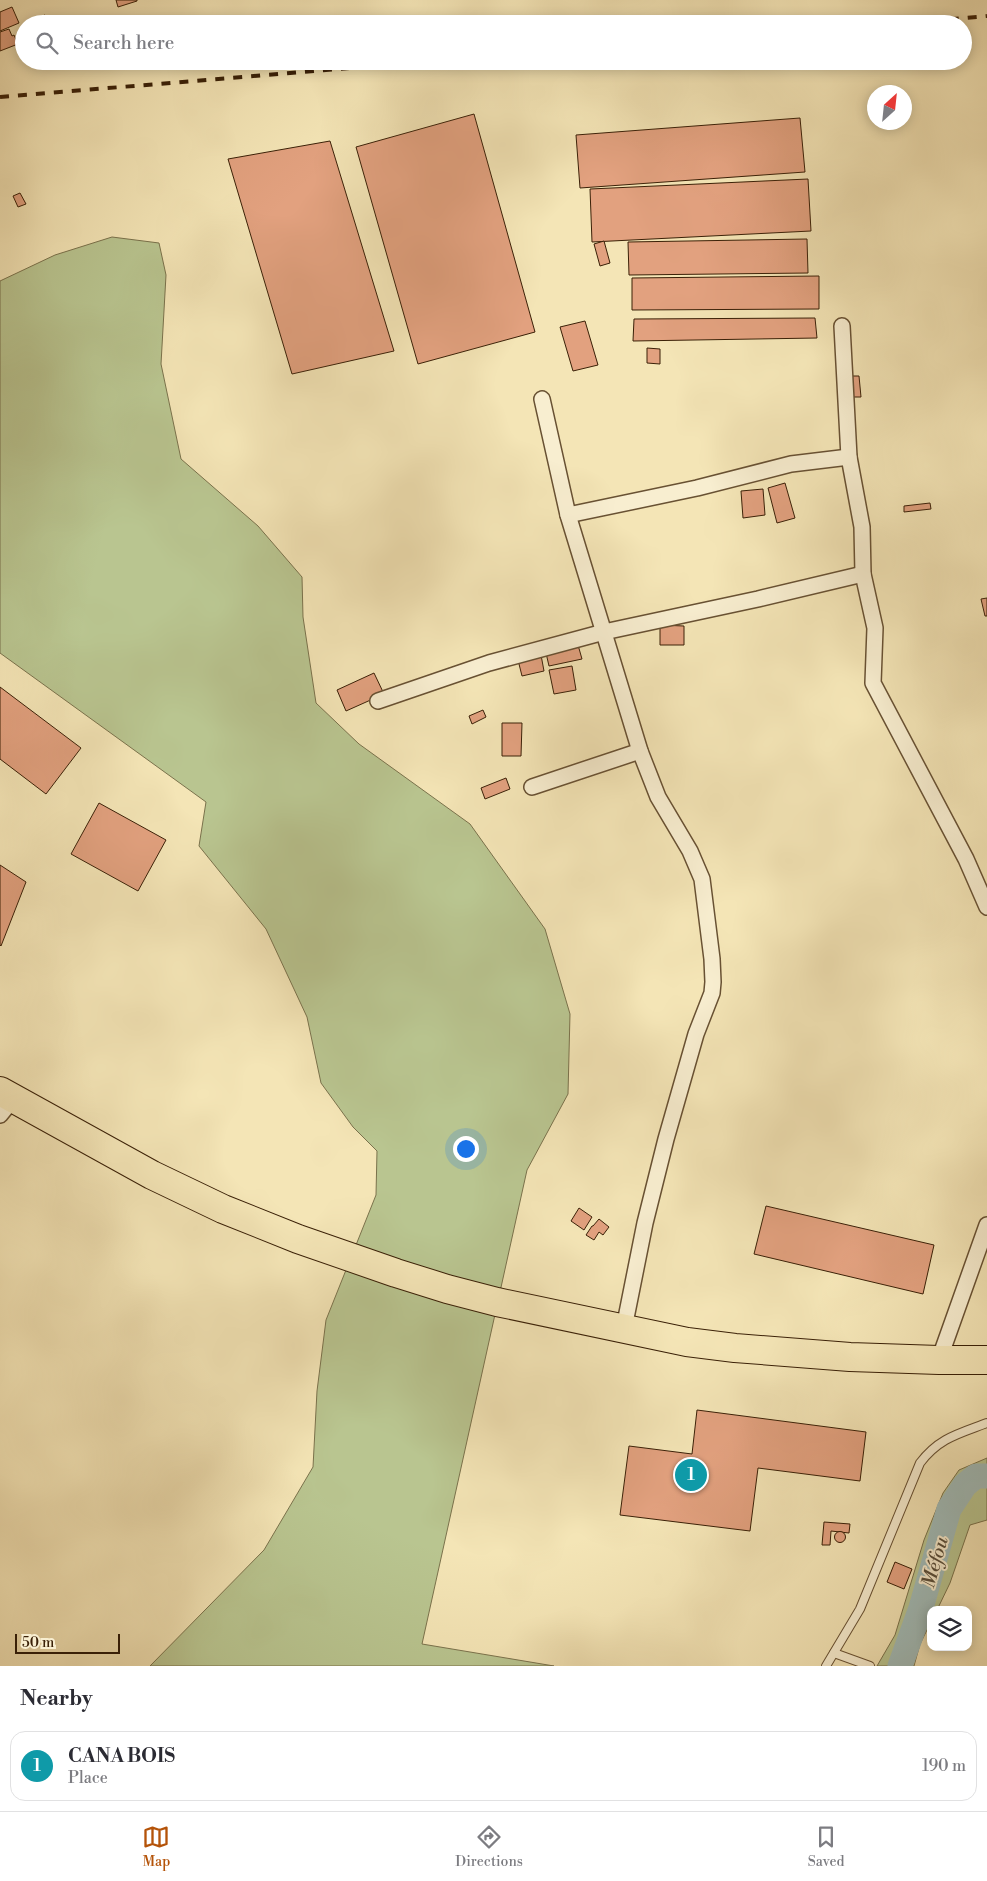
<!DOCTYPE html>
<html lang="en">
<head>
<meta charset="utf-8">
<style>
	:root { --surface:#fff; --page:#f2f2f3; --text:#2b2b33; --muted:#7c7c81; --line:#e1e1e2; --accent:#b45309 }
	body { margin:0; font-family:"Libre Bodoni",serif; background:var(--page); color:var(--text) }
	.controls { position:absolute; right:15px; bottom:15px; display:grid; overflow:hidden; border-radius:10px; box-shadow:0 2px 12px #0003 }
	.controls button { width:45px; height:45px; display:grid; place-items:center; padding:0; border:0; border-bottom:1px solid var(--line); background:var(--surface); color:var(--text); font:25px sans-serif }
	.compass { position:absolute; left:867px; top:85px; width:45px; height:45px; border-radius:50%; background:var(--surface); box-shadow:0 2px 12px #0003; rotate:27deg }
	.scale { position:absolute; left:15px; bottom:12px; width:105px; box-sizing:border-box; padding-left:5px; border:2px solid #3a2007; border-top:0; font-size:14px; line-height:18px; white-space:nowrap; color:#3a2007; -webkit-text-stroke:4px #f8eed0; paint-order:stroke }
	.you { position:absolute; left:465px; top:1148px; width:18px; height:18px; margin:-12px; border:4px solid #fff; border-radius:50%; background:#1a73e8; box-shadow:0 0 0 8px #1a73e833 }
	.badge { display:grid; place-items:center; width:32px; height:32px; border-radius:50%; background:var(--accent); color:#fff; font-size:16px; font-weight:700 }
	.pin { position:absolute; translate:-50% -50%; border:2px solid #fff; box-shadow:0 1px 5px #0006 }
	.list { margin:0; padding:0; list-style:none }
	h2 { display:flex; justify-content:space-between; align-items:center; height:65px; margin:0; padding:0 20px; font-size:21px }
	h2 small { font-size:16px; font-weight:400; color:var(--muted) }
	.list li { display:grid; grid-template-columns:32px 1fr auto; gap:15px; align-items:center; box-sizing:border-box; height:70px; margin:0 10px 10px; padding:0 10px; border:1px solid var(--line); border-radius:15px }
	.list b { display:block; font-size:19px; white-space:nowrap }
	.list p { margin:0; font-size:16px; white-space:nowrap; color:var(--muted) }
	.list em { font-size:16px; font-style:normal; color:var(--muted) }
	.icon { flex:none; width:28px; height:28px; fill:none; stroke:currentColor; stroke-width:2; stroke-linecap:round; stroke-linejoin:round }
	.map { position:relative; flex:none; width:987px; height:1666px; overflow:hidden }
	.search { position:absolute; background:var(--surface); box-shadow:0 2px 12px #0003; left:15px; right:15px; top:15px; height:55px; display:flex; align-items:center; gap:12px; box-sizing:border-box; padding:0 18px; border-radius:28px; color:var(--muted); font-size:19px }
	.sheet { height:145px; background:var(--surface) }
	nav { display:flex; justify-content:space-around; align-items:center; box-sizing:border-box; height:70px; border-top:1px solid var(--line); background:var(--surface); font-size:14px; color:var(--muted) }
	nav a { display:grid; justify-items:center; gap:2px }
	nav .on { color:var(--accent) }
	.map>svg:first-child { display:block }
	.green { fill:#b9c590; stroke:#7a724c }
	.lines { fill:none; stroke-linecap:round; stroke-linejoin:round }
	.river { stroke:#a1bcb9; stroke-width:25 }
	.building { fill:#e2a17f; stroke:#3a2007 }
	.lane-casing { stroke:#685133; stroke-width:10 }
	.street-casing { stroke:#685133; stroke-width:18 }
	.highway-casing { stroke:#3a2007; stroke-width:30 }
	.lane { stroke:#f8eed0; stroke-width:8 }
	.street { stroke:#f8eed0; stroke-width:15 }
	.highway { stroke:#f4e5b6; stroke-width:28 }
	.rail { stroke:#3a2007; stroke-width:4; stroke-dasharray:9 9; stroke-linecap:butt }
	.labels { text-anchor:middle; stroke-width:4; stroke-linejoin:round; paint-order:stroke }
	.water-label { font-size:19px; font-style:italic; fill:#594f3c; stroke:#f8eed0 }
</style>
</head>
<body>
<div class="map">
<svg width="987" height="1666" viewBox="0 0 987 1666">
	<rect width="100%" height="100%" fill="#f4e5b6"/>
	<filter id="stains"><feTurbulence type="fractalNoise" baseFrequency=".004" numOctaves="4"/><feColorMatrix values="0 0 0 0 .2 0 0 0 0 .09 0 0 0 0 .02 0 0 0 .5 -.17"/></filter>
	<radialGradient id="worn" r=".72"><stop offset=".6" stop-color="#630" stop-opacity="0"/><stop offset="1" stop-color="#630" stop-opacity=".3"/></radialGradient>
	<g class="green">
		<polygon points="112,237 159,243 166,275 161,364 181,459 258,526 302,577 303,617 316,703 359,744 470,824 545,929 570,1014 568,1094 527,1170 422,1644 554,1666 150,1666 264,1550 313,1467 317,1391 326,1320 376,1195 377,1151 353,1127 321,1083 307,1017 266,929 199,846 206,802 0,653 0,281 55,255"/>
		<polygon points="987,1458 987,1520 970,1525 950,1583 937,1610 931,1610 931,1622 920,1644 914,1666 877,1666 895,1635 924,1540 943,1493 959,1470"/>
	</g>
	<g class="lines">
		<polyline class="river" points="900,1666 921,1608 949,1509 965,1485 976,1476 987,1476"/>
	</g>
	<g class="building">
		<polygon points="116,0 137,0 137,1 118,7"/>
		<polygon points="12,7 19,23 0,31 0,12"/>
		<polygon points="45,15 48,24 30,24 28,21"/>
		<polygon points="9,29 12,36 14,35 18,44 0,51 0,32"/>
		<polygon points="474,114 535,332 418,364 356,147"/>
		<polygon points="800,118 805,172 580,188 576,135"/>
		<polygon points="330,141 394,351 292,374 228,159"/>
		<polygon points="808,179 811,231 592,242 590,189"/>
		<polygon points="20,193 26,204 18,207 13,196"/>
		<polygon points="807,239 808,273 629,275 628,242"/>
		<polygon points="604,241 610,263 600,266 594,244"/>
		<polygon points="819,276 819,309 632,310 632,278"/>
		<polygon points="815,318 817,338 633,341 634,319"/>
		<polygon points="585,321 598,365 573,371 560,327"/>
		<polygon points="647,348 660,349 660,364 647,363"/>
		<polygon points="850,376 859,376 861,397 852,397"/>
		<polygon points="785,483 795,518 777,523 768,488"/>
		<polygon points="763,489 765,515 743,518 741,491"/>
		<polygon points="930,503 931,509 904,512 904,506"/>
		<polygon points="987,598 987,616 985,616 981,599"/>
		<polygon points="660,625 684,626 684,645 660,645"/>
		<polygon points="578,645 582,659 549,666 546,653"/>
		<polygon points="541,655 544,671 522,676 518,660"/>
		<polygon points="572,666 576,690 554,694 549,670"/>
		<polygon points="374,673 384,694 346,711 337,690"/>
		<polygon points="0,687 81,748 46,794 0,759"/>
		<polygon points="483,710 486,717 472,724 469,716"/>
		<polygon points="502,723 522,723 521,756 502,756"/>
		<polygon points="506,778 510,789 485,799 481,788"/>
		<polygon points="99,803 166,840 138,891 71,854"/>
		<polygon points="0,865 26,882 1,946 0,945"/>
		<polygon points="766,1206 934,1245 923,1294 754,1254"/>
		<polygon points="579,1208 592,1217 584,1230 571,1221"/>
		<polygon points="599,1219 609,1227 603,1235 599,1232 594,1240 586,1235 592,1226 593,1226"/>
		<polygon points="697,1410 866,1432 860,1481 758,1468 750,1531 620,1515 629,1446 692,1454"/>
		<polygon points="824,1522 850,1524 849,1533 831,1531 830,1545 822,1545"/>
		<circle cx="840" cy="1537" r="5.5"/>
		<polygon points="895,1562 912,1569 904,1589 887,1582"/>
	</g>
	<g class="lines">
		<defs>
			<g id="lane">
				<polyline points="834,1653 870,1666"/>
				<path d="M 826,1666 L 860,1609 L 920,1463 C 939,1438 958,1434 987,1423"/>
			</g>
			<g id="street">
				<polyline points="842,326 849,457 862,527 863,574 875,628 873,683 966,859 987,907"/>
				<polyline points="542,399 568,515 640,751 658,797 690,851 702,879 712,959 713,982 712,993 696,1034 666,1139 645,1223 624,1328"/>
				<polyline points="568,515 697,488 791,464 849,457"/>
				<polyline points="378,701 489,663 604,632 758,599 863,574"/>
				<polyline points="532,787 640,751"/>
				<polyline points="0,1115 13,1099"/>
				<polyline points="939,1360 987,1225"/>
			</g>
			<polyline id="highway" points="0,1091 152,1175 223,1209 298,1239 396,1273 447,1289 497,1302 687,1342 735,1348 850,1357 939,1360 987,1360"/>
		</defs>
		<use href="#lane" class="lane-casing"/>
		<use href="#street" class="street-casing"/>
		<use href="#highway" class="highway-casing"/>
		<use href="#lane" class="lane"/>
		<use href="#street" class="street"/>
		<use href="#highway" class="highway"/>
		<g class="rail">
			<polyline points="896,24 987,16"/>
			<polyline points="0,97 436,61"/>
		</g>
	</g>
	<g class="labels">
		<g class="water-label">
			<text transform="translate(934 1562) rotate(-74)" y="7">Méfou</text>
		</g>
	</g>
	<rect width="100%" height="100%" filter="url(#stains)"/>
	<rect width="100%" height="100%" fill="url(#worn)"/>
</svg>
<div class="controls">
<button><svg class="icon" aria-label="layers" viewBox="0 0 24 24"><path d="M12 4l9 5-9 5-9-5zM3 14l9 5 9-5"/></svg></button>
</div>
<svg class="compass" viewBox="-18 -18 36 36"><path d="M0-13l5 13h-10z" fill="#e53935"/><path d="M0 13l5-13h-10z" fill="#7c7c81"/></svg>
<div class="scale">50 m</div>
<div class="you"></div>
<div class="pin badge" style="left:691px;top:1475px;background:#0f9aa8">1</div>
<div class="search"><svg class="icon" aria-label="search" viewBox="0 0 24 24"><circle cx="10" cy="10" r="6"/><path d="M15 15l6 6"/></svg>Search here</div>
</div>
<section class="sheet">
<h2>Nearby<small></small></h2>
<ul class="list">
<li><span class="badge" style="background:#0f9aa8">1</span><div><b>CANA BOIS</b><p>Place</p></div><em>190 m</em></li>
</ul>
</section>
<nav>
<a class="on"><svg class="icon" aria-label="map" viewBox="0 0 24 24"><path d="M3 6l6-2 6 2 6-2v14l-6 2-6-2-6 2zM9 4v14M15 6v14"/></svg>Map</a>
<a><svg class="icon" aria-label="directions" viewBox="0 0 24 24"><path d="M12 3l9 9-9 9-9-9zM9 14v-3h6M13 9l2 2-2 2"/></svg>Directions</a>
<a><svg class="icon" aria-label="saved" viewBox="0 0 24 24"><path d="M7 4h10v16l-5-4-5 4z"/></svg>Saved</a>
</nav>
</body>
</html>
